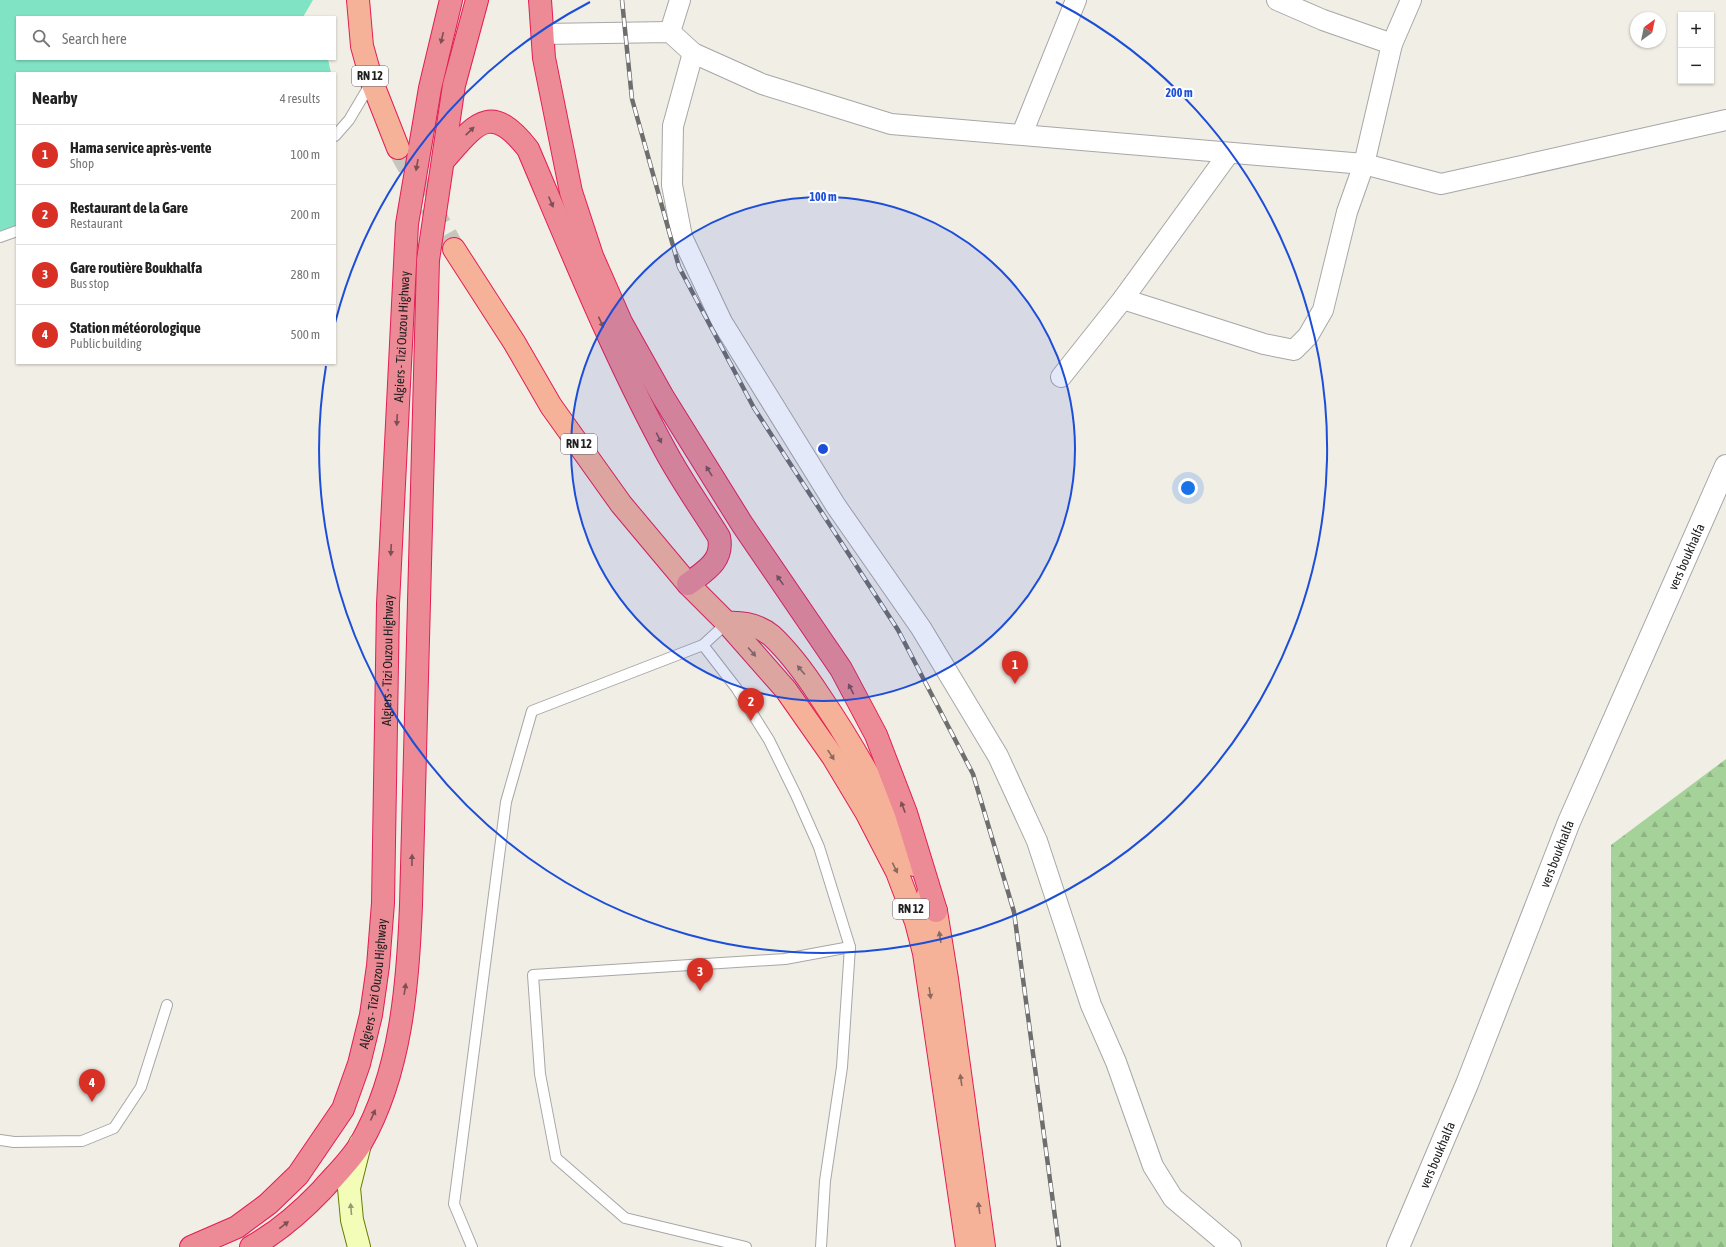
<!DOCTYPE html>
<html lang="en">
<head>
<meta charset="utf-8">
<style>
	:root { --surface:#fff; --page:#f2f2f2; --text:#222; --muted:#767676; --line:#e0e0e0; --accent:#d93025 }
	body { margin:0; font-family:"Asap Condensed",sans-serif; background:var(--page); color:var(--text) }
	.controls { position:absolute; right:12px; top:12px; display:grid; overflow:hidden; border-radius:0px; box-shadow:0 1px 3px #0004 }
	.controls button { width:36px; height:36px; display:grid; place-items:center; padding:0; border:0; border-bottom:1px solid var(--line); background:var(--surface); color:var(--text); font:20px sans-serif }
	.compass { position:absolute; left:1630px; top:12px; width:36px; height:36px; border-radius:50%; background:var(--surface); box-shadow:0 1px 3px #0004; rotate:33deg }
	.you { position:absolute; left:1188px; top:488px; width:14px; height:14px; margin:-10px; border:3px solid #fff; border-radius:50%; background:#1a73e8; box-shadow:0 0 0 6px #1a73e833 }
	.badge { display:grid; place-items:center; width:26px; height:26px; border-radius:50%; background:var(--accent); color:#fff; font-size:13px; font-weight:700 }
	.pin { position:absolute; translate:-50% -33px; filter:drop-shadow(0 1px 2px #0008) }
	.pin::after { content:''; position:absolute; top:21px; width:14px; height:12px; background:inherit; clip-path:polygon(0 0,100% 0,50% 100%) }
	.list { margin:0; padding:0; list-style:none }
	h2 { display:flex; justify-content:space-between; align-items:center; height:52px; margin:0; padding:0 16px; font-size:17px }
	h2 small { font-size:13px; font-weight:400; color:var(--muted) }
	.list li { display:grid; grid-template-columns:26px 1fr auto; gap:12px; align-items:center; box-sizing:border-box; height:60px; padding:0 16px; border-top:1px solid var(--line) }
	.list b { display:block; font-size:15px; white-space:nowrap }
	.list p { margin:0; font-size:13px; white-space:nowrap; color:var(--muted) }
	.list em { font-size:13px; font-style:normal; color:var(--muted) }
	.icon { flex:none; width:22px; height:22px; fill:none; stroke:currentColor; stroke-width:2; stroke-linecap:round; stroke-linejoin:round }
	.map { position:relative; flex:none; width:1726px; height:1247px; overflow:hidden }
	.search { position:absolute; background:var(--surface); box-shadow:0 1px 3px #0004; left:16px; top:16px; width:320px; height:44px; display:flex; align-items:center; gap:10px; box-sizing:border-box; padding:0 14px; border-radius:0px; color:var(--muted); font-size:15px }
	.panel { position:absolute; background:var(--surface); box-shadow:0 1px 3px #0004; left:16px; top:72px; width:320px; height:292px; border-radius:0px }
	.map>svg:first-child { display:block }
	.forest { fill:url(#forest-firs) }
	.pitch { fill:#80e3c4 }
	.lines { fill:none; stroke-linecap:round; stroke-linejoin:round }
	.trunk-tunnel { stroke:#c7c5be; stroke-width:22; stroke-dasharray:22 11; stroke-linecap:butt }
	.service-casing { stroke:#a7a7a7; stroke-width:12 }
	.minor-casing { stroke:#a7a7a7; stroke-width:22 }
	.tertiary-casing { stroke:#a7a7a7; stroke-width:24 }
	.secondary-casing { stroke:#677d00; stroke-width:24 }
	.trunk-casing { stroke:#e41d53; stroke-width:24 }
	.motorway-casing { stroke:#e41d53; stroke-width:24 }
	.service { stroke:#fff; stroke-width:10 }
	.minor { stroke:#fff; stroke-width:20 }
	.tertiary { stroke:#fff; stroke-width:22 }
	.secondary { stroke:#f4fdb8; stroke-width:22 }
	.trunk { stroke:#f6b298; stroke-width:22 }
	.motorway { stroke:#ec8a95; stroke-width:22 }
	.rail-casing { stroke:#6e6e6e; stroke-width:4.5 }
	.rail { stroke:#fff; stroke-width:3; stroke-dasharray:9; stroke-linecap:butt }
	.oneway { fill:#7c5055 }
	.oneway2 { fill:#8b695c }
	.oneway3 { fill:#959a74 }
	.ring { fill:none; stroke:#1d4ed8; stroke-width:2 }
	.labels { text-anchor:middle; stroke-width:4; stroke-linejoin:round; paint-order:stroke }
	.shield { fill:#fff; stroke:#636363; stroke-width:1 }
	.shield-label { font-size:12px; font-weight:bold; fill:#202020 }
	.street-label { font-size:13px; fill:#202020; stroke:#fff }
	.centre { fill:#1d4ed8; stroke:#fff; stroke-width:2 }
	.ring-label { font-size:12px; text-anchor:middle; font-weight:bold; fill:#1d4ed8; stroke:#fff; stroke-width:4; stroke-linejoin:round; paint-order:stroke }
</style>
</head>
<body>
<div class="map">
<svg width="1726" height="1247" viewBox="0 0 1726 1247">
	<defs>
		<pattern id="forest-firs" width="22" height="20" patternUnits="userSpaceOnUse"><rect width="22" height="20" fill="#a5d298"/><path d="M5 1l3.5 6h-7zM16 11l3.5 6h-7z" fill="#8eb483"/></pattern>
	</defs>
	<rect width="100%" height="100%" fill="#f1eee6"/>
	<polygon class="forest" points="1726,759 1726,1247 1612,1247 1611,845"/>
	<polygon class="pitch" points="0,0 313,0 303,17 17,17 17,59 328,59 331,73 17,73 17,229 0,234"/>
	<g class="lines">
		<polyline class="trunk-tunnel" points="398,148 454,249"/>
		<defs>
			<g id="service">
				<polyline points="335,136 349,120 371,83"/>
				<polyline points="0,237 17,231"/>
				<polyline points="703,645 737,689 769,740 796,795 819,847 850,947 842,1067 825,1181 821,1247"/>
				<polyline points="0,1140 14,1142 82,1141 114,1128 141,1087 167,1005"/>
				<polyline points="472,1247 454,1204 506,802 532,711 703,645 727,623"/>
				<polyline points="746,1247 625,1218 556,1158 540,1074 533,975 785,959 850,947"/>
			</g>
			<g id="minor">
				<polyline points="1277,0 1323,20 1392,44"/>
				<polyline points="670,32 680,0"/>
				<polyline points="543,34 670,32 693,53 762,84 891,124 1364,164 1441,184 1726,120"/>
				<polyline points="693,53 673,126 672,185 682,237 722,322 836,506 921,628 998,756 1037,841 1091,1005 1116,1062 1153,1166 1173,1198 1231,1247"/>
				<polyline points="1022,134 1076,0"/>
				<polyline points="1123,299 1264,344 1294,350 1308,336 1323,310 1347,212 1364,164 1392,44 1411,0"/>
				<polyline points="1061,377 1123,299 1229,153"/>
			</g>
			<g id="tertiary">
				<path id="s1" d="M 1398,1247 L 1467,1084 L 1569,822 L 1726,466"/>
			</g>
			<polyline id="secondary" points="359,1247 352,1220 349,1188 360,1144"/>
			<g id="trunk">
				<polyline points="358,0 362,46 372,82 398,148"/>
				<polyline points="454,249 514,342 551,406 621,504 688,584 727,623 786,690 833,757 866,812 897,872 916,922 924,953 967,1247"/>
				<path d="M 727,623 C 743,622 759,625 772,636 C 790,653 806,675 819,695 C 856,749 887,806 914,865"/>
				<polyline points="928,894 936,911 947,979 984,1247"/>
			</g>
			<g id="motorway">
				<polyline points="540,0 544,58 571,192 592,256 621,322 663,397 742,524 841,669 876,735 906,813 936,911"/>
				<path d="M 444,160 C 475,125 490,100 528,149 C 571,250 612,352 665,450 C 681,480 701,508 719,537 C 724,561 705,571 688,584"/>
				<path id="s2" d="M 191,1247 L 237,1227 L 268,1204 L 298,1175 L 343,1109 L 359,1064 L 371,1015 L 378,966 L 383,903 L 388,604 L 407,224 L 430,88 L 451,0"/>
				<path d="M 251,1247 C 278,1232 301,1212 322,1190 C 335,1175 351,1160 361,1143 C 401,1073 408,984 411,905 L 428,260 L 454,85 L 477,0"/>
			</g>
		</defs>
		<use href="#service" class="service-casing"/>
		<use href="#minor" class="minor-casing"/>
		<use href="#tertiary" class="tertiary-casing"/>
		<use href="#secondary" class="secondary-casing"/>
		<use href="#trunk" class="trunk-casing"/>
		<use href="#motorway" class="motorway-casing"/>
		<use href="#service" class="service"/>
		<use href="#minor" class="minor"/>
		<use href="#tertiary" class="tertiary"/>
		<use href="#secondary" class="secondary"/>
		<use href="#trunk" class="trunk"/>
		<use href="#motorway" class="motorway"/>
		<defs>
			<polyline id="rail" points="622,0 632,99 679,267 754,408 898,630 973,774 1014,912 1059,1247"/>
		</defs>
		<use href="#rail" class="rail-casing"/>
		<use href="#rail" class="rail"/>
	</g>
	<defs><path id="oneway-solid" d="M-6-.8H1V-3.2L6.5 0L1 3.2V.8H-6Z"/></defs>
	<g class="oneway">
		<use href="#oneway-solid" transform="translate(442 38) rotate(103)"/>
		<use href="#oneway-solid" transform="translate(470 131) rotate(-44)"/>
		<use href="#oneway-solid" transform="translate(417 165) rotate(100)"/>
		<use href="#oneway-solid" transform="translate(551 202) rotate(67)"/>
		<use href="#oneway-solid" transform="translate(601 322) rotate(65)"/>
		<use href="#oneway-solid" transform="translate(397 420) rotate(93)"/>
		<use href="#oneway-solid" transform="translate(659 438) rotate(63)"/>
		<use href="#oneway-solid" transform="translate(709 471) rotate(-122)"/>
		<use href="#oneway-solid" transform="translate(391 550) rotate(93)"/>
		<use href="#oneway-solid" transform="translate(780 580) rotate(-125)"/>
		<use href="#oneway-solid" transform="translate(851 689) rotate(-117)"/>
		<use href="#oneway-solid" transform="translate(903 807) rotate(-111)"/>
		<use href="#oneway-solid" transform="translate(412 860) rotate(-89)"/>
		<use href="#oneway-solid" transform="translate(405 989) rotate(-81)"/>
		<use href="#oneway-solid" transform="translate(373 1115) rotate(-66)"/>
		<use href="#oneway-solid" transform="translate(284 1225) rotate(-38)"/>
	</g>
	<g class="oneway2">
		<use href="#oneway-solid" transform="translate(752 652) rotate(49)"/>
		<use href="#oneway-solid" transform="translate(801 670) rotate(-130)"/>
		<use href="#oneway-solid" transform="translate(831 755) rotate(57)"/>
		<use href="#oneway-solid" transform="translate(895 868) rotate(64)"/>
		<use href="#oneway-solid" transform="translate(940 937) rotate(-99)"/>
		<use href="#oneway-solid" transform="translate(930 993) rotate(82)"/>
		<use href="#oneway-solid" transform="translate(961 1080) rotate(-98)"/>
		<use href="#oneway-solid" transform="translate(979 1208) rotate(-98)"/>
	</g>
	<use class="oneway3" href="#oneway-solid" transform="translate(351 1209) rotate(-95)"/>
	<circle cx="823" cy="449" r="252" fill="#1d4ed8" fill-opacity=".12"/>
	<g class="ring">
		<circle cx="823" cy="449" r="252"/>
		<path d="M335 323A504 504 0 0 1 590 2M1056 2A504 504 0 1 1 326 366"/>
	</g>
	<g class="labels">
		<g class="shield">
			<rect x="352" y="66" width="36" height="20" rx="3"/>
			<rect x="561" y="434" width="36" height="20" rx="3"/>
			<rect x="893" y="899" width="36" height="20" rx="3"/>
		</g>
		<g class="shield-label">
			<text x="370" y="80">RN 12</text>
			<text x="579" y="448">RN 12</text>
			<text x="911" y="913">RN 12</text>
		</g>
		<g class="street-label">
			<text dy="5" stroke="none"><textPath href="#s2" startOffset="988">Algiers - Tizi Ouzou Highway</textPath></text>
			<text dy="5" stroke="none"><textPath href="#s1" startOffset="748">vers boukhalfa</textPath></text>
			<text dy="5" stroke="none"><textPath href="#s2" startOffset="664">Algiers - Tizi Ouzou Highway</textPath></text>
			<text dy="5" stroke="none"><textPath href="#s1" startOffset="424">vers boukhalfa</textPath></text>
			<text dy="5" stroke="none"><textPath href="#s2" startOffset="340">Algiers - Tizi Ouzou Highway</textPath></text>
			<text dy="5" stroke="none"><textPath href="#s1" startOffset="100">vers boukhalfa</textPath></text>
		</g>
	</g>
	<circle cx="823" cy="449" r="6" class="centre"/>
	<g class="ring-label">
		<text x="1179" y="97">200 m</text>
		<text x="823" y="201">100 m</text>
	</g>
</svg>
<div class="controls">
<button>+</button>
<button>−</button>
</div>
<svg class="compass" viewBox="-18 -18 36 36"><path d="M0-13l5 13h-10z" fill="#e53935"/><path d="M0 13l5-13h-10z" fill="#767676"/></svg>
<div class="you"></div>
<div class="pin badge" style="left:1015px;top:684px">1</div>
<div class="pin badge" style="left:751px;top:721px">2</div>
<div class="pin badge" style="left:700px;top:991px">3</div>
<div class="pin badge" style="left:92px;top:1102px">4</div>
<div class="search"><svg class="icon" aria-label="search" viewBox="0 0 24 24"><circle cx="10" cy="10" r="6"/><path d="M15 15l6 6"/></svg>Search here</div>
<section class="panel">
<h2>Nearby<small>4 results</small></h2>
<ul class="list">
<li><span class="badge">1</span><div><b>Hama service après-vente</b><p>Shop</p></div><em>100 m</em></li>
<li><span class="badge">2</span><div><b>Restaurant de la Gare</b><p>Restaurant</p></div><em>200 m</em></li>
<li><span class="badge">3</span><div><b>Gare routière Boukhalfa</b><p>Bus stop</p></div><em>280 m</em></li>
<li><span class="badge">4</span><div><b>Station météorologique</b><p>Public building</p></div><em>500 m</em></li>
</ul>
</section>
</div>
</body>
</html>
